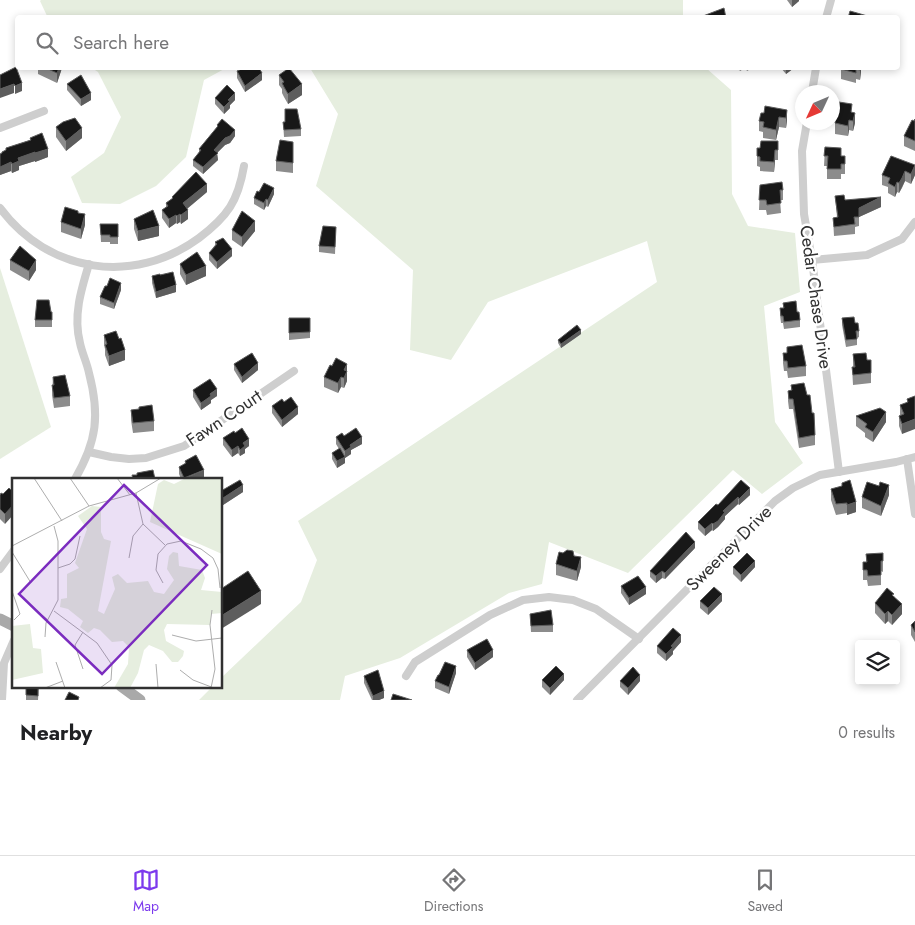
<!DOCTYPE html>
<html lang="en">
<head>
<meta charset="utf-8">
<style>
	:root { --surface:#fff; --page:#f6f6f6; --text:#202124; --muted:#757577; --line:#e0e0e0; --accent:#7c3aed }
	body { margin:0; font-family:Jost,sans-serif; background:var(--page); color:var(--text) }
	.controls { position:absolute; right:15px; bottom:15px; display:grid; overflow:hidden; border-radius:5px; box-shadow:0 2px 8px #0003 }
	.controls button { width:45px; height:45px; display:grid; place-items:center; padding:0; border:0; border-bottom:1px solid var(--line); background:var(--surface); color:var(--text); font:25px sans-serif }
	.compass { position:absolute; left:795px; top:85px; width:45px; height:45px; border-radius:50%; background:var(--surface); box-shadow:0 2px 8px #0003; rotate:226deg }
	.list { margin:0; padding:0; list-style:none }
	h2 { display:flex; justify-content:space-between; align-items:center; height:65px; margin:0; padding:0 20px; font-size:21px }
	h2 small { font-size:16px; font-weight:400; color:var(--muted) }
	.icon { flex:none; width:28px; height:28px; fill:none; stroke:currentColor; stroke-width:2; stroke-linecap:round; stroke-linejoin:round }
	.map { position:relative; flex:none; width:915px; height:700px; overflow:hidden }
	.search { position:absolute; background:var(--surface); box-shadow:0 2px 8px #0003; left:15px; right:15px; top:15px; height:55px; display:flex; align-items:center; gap:12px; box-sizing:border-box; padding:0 18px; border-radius:5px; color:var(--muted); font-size:19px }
	.sheet { height:155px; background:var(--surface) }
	nav { display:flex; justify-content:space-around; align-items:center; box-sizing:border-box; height:70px; border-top:1px solid var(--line); background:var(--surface); font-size:14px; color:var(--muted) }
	nav a { display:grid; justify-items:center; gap:2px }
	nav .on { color:var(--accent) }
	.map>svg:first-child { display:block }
	.green { fill:#e6eedf }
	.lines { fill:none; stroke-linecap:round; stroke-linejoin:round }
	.street { stroke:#cecece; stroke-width:8 }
	.primary { stroke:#a9a9a9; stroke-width:11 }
	.wall { fill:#8c8c8c }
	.shaded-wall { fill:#5d5d5d }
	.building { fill:#181818; stroke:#5d5d5d }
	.labels { text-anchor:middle; stroke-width:5; stroke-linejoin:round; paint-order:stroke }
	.street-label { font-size:18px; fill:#313131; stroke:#fff }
	.inset-road { fill:none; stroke:#adadad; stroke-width:1 }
	.view { fill:#7b2cbf; fill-opacity:0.15; stroke:#7b2cbf; stroke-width:2.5 }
	.inset-edge { fill:none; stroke:#313131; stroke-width:2.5 }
</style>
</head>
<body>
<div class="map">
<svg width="915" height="700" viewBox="0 0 915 700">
	<rect width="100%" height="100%" fill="#fff"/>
	<g class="green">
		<polygon points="41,0 683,0 683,17 48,18 40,1"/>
		<polygon points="92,68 226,68 204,80 186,157 156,186 120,204 82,203 71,177 104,153 121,117 98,72"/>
		<polygon points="310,68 706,68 731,90 732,194 748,226 795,233 800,292 764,306 775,422 803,463 762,494 733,470 628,573 549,542 542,584 509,593 400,658 345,676 340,700 199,700 213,686 221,686 221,678 301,602 317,560 298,521 657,282 647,241 488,302 451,360 410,350 413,270 316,186 338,114"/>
		<polygon points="0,268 51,427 0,459"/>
	</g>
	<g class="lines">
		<g class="street">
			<polyline points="826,18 831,0"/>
			<polyline points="812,92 816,68"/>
			<polyline points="807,122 802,151 804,214 812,260 839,472"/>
			<polyline points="0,128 44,111"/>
			<path d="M 0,208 C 48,273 134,286 199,238 C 228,216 238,201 244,166"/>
			<polyline points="812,260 867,255 902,239 915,222"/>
			<polyline points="89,452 111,457 129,459 146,458 184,446 294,371"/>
			<polyline points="907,459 915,514"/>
			<path d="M 75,479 C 97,441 100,415 89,373 C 87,363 82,353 80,343 C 73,316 81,290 89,264"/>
			<polyline points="0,569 14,550"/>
			<polyline points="406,676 415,662 490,615 523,600 549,597 573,600 596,609 639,639"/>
			<polyline points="2,700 4,663 14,640"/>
			<polyline points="577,700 775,501 793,488 820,475 896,462 915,457"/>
		</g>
		<g class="primary">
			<polyline points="0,619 14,626"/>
			<polyline points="121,686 140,700"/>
		</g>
	</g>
	<g class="wall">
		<polygon points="787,0 799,0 799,1 792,7"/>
		<polygon points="38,68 62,68 57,83 38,74"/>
		<polygon points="734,68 749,68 748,71 742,68 741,71"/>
		<polygon points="778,68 794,68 786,74 781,68 779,69"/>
		<polygon points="840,68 861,68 860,80 856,79 856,83 841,79 841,69 840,69"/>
		<polygon points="237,71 262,80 245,92 237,78"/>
		<polygon points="279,75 302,95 288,104 284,97 282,93 282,89 279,85"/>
		<polygon points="67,84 91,100 81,106 67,90"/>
		<polygon points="215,98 235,100 230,105 230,108 224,114 215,104"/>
		<polygon points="832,101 852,113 855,123 853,131 849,130 848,136 835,134 835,120 832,119"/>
		<polygon points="787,110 787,120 786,128 779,127 776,140 763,138 763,132 759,131 759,121 764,113"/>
		<polygon points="915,119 915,151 904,146 904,136"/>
		<polygon points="283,122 301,129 301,136 284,137"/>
		<polygon points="217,125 235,136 230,143 225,145 217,153 218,160 203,174 193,166 193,160 199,152 199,149 217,127"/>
		<polygon points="56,127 82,138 66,151 56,137"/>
		<polygon points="30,138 48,157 35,162 35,161 19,166 19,170 12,173 11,171 0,175 0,154 2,153 2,152 6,150 6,148 30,140"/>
		<polygon points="778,141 778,160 775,160 774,172 760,171 760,167 757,166 757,156 760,148"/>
		<polygon points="293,142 293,173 276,171 276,161"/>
		<polygon points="825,147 841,156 845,156 845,174 841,174 841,179 827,179 827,166 824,166"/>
		<polygon points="891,156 915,175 911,184 905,181 902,188 899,193 897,192 895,197 888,193 888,187 882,185 882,175"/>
		<polygon points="760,185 783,190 783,200 780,200 781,213 767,215 766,210 759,210"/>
		<polygon points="207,192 187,209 188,219 181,224 180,222 177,224 176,223 169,228 162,218 162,210 166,207 166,203 172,199 172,197"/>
		<polygon points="259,192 274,194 268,207 266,206 264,210 254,204 254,198"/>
		<polygon points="835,196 845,200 881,207 859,217 859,226 855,227 855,234 834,236 833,218 837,217"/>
		<polygon points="78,213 85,225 81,239 61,232 61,222"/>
		<polygon points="134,219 159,236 138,241 134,229"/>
		<polygon points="100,224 118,224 118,244 110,244 110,242 101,242"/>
		<polygon points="336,227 335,254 319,252 319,246"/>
		<polygon points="232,230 255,231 242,247 232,240"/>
		<polygon points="215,242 232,256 217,269 209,260 209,253 215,245"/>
		<polygon points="10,260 36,270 29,281 10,270"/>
		<polygon points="180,264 206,276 186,285 180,274"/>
		<polygon points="160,275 176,292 156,298 152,283 152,276"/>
		<polygon points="121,290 114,309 100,304 100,297"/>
		<polygon points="783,303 797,312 800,320 800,327 784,329 783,323 781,323 780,315 780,308 783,308"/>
		<polygon points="51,312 52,312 52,327 35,327 35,320"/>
		<polygon points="289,318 310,318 310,338 289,340"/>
		<polygon points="842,318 855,323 859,331 859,337 857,338 857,345 846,347 842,325"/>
		<polygon points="581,334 561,348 558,343 558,340"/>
		<polygon points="104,335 125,360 109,366 105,355 105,349 104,345"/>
		<polygon points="787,347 806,366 806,376 788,378 787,371 784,371 783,363 783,353 787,353"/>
		<polygon points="853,354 867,360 871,360 871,383 853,385 852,367 853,367"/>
		<polygon points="234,364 258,370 242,383 234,370"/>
		<polygon points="347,371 347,381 344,388 341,387 338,393 324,387 324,377"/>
		<polygon points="53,377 70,396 70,406 54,408 52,395"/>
		<polygon points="791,385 815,435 815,445 799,448 793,409 789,409 788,401 788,391 791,390"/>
		<polygon points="193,390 217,396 211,400 211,403 201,410 193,397"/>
		<polygon points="915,396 902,434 899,426 899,416 900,415 900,405 907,403 907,399"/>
		<polygon points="284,402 298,414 282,427 272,413 272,406"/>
		<polygon points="131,410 154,421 154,431 133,433 131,420"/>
		<polygon points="856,416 886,422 873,442 865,437 865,433 856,426"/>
		<polygon points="235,433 249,446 245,449 245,453 240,456 238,453 232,457 223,445 223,438"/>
		<polygon points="344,436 362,444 351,450 351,454 345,458 345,463 337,468 332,459 332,453 339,449 336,444 336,437"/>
		<polygon points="185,461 204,477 200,479 181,479 179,474 179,467 185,464"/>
		<polygon points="741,480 750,495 739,505 738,504 725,516 725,519 718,527 713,531 712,530 705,536 698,529 698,522 718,505"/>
		<polygon points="842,483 856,512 847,515 847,513 836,515 831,500 831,489 842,486"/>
		<polygon points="9,488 5,524 0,519 0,495 3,494"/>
		<polygon points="221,491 243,492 223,505 221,503"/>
		<polygon points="889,495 881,516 862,508 862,497"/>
		<polygon points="695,548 665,579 662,578 656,583 650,577 650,571"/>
		<polygon points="563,553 574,556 581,567 577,581 556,575 556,564"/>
		<polygon points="866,554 883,561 883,572 881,571 881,585 868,586 867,580 863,580 863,562 866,562"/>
		<polygon points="733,567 755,567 741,582 733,574"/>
		<polygon points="621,586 646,594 629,605 621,593"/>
		<polygon points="894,596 902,614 892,625 888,621 885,624 875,613 875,603"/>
		<polygon points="700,601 722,601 708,615 700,608"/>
		<polygon points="530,614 553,625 553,632 531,632"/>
		<polygon points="915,621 915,642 911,635 911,625"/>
		<polygon points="681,642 673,651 673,654 666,661 657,653 657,646"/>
		<polygon points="467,650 493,657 475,670 467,657"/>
		<polygon points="456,673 449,694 435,688 435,681 439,675"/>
		<polygon points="364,676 384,698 379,700 372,700 364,683"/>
		<polygon points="542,680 564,680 550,695 542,687"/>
		<polygon points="620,681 640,681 628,695 620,687"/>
		<polygon points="26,686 39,686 38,700 26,700"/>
	</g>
	<g class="shaded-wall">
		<polygon points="792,0 799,0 799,1 792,7"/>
		<polygon points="59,68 62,68 57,83 57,73"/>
		<polygon points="786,68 794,68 786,74"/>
		<polygon points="860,68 861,68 861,72 860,80"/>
		<polygon points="262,73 262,80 245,92 245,86"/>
		<polygon points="22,83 22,91 15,94 15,86"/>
		<polygon points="14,84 14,93 0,98 0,89"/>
		<polygon points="302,84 302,95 288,104 288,94"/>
		<polygon points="91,93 91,100 81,106 81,99"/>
		<polygon points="235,93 235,100 230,105 230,108 224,114 224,107 228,100"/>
		<polygon points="787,110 787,120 786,128 786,118"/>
		<polygon points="855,113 855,123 853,131 853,121"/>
		<polygon points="779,117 779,127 776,140 776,130"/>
		<polygon points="849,120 849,130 848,136 848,126"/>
		<polygon points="82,128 82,138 66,151 66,141"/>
		<polygon points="235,130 235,136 230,143 225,145 217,153 218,160 203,174 203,167 214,150 225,138"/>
		<polygon points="48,149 48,157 35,162 35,153"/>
		<polygon points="775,150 775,160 774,172 774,162"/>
		<polygon points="35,152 35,161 19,166 19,170 12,173 12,164 18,158"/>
		<polygon points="11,162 11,171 0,175 0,167"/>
		<polygon points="915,165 915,175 911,184 911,174"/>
		<polygon points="905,171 905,181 899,193 899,183"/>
		<polygon points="897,182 897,192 895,197 895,187"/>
		<polygon points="207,184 207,192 183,212 183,203"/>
		<polygon points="274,188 274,194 268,207 268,200"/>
		<polygon points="881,197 881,207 859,217 859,208"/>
		<polygon points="266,199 266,206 264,210 264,203"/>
		<polygon points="188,210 188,219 181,224 181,215"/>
		<polygon points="85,214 85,225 81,239 81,229"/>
		<polygon points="180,214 180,222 177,224 177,216"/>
		<polygon points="176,215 176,223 169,228 169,219"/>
		<polygon points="255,221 255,231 242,247 242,237"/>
		<polygon points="159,226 159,236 138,241 138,231"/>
		<polygon points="232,249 232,256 217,269 217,262"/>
		<polygon points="36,260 36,270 29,281 29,271"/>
		<polygon points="206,266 206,276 186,285 186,275"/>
		<polygon points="121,283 121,290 114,309 114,303"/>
		<polygon points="176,285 176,292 156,298 156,292"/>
		<polygon points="581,330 581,334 561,348 561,344"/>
		<polygon points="125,350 125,360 109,366 109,356"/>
		<polygon points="258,363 258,370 242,383 242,377"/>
		<polygon points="347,364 347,381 344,388 344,370"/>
		<polygon points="341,377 341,387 338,393 338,383"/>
		<polygon points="217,389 217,396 211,400 211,403 201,410 201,403 210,394"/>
		<polygon points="298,407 298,414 282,427 282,420"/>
		<polygon points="886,412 886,422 873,442 873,432"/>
		<polygon points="915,419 915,429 902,434 902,424"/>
		<polygon points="362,437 362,444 351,450 351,454 345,458 345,463 337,468 337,461 345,457 345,451 350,445"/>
		<polygon points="249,439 249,446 245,449 245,453 240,456 240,450 243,443"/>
		<polygon points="238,446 238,453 232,457 232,450"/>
		<polygon points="204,470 204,477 200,479 184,479"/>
		<polygon points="243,485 243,492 223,505 223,498"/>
		<polygon points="889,485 889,495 881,516 881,506"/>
		<polygon points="750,488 750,495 739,505 739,499"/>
		<polygon points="738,497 738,504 725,516 725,519 718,527 713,531 713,524 723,511"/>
		<polygon points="14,501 14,514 5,524 5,514"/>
		<polygon points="856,502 856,512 847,515 847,505"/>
		<polygon points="712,523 712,530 705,536 705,529"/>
		<polygon points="695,542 695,548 665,579 665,573"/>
		<polygon points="581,557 581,567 577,581 577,571"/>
		<polygon points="755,561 755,567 741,582 741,575"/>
		<polygon points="662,571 662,578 656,583 656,576"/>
		<polygon points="646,587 646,594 629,605 629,598"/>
		<polygon points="261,591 261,604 221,629 221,616"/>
		<polygon points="722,594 722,601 708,615 708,608"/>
		<polygon points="902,604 902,614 892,625 892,615"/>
		<polygon points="888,611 888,621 885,624 885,614"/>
		<polygon points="681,635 681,642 673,651 673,654 666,661 666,654 671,646"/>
		<polygon points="493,650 493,657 475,670 475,663"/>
		<polygon points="456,666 456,673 449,694 449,687"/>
		<polygon points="564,674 564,680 550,695 550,688"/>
		<polygon points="640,675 640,681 628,695 628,688"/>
		<polygon points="384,691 384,698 379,700 373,700 373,696"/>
	</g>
	<g class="building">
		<polygon points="724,8 726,18 704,18 703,16"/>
		<polygon points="850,11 871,17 871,18 848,18"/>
		<polygon points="16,67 22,83 15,86 14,84 0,89 0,75"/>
		<polygon points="46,68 59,68 57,73"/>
		<polygon points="244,68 259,68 262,73 245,86 237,71"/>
		<polygon points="289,68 302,84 288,94 284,87 282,83 284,82 279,75"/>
		<polygon points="842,68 860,68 860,70 856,69 856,73 841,69"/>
		<polygon points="81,75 91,93 81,99 67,84"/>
		<polygon points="227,85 235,93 228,100 230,101 224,107 215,98"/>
		<polygon points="832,101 852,104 851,112 855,113 853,121 849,120 848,126 835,123 837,110 832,109"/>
		<polygon points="765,106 787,110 786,118 779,117 776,130 763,127 764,122 759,121 761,113 764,113"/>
		<polygon points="285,109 297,109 301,129 284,130 283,122 285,122"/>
		<polygon points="75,118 82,128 66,141 56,127 63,122"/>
		<polygon points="222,119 235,130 230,136 225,138 214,150 218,153 203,167 193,160 201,150 199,149 218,126 217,125"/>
		<polygon points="915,119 915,141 904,136 912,120 914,121"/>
		<polygon points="42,133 48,149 35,153 35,152 18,158 19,161 12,164 11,162 0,167 0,154 2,153 2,152 6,150 6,148 31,140 30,138"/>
		<polygon points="280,140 293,142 293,163 276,161"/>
		<polygon points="761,141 778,141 778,150 775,150 774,162 760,161 760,157 757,156 757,148 760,148"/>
		<polygon points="825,147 841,148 841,156 845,156 845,164 841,164 841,169 827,169 828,156 824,156"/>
		<polygon points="891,156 915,165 911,174 905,171 902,178 899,183 897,182 895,187 888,183 890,178 882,175"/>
		<polygon points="196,172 207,184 183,203 188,210 181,215 180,214 177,216 176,215 169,219 162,210 168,206 166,203 173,198 172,197"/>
		<polygon points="782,182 783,190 780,190 781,203 767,205 766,200 759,200 760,185"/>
		<polygon points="264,183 274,188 268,200 266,199 264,203 254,198 257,191 259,192"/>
		<polygon points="844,195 845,200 881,197 859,208 859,217 854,217 855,224 834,227 833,218 838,217 835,196"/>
		<polygon points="65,207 78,211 78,213 85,214 81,229 61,222"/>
		<polygon points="153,210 159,226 138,231 134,219"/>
		<polygon points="242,211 255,221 242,237 232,230"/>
		<polygon points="100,224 118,224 118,237 110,237 110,235 101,235"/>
		<polygon points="323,226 336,227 335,247 319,246"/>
		<polygon points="223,238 232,249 217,262 209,253 217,244 215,242"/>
		<polygon points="20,246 36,260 29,271 10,260"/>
		<polygon points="197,252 206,266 186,275 180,264"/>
		<polygon points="173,272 176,285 156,292 152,276 160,274 160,275"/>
		<polygon points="110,278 121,283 114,303 100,297 105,286 107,286"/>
		<polygon points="37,300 49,300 51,312 52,312 52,320 35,320"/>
		<polygon points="796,301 797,312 799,312 800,320 784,322 783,316 781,316 780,308 784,308 783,303"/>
		<polygon points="854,317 855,323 858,323 859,331 856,331 857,339 846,340 842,318"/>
		<polygon points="289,318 310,318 310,332 289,333"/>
		<polygon points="577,325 581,330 561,344 558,340"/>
		<polygon points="116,331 119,339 121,338 125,350 109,356 105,345 107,344 104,335"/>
		<polygon points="802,345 806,366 788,368 787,361 784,361 783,353 787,353 787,347"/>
		<polygon points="252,353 258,363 242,377 234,364"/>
		<polygon points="866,353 867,360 871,360 871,373 853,375 852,367 855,367 853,354"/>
		<polygon points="336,358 347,364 344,370 347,371 344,378 341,377 338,383 324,377 330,365 332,366"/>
		<polygon points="65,375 70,396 54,398 52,385 54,385 53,377"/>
		<polygon points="210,379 217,389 210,394 211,396 201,403 193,390"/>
		<polygon points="804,383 807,395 810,395 812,413 814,413 815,435 799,438 793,399 789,399 788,391 792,390 791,385"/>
		<polygon points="915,396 915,419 902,424 899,416 904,414 900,405 908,402 907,399"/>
		<polygon points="291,397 298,407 282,420 272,406 282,399 284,402"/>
		<polygon points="152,405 154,421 133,423 131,410 139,409 139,407"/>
		<polygon points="880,408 886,412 873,432 865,427 867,424 856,416"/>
		<polygon points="242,428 249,439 243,443 245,446 240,450 238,446 232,450 223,438 234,431 235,433"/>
		<polygon points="356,428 362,437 350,445 351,447 345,451 336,437 342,433 344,436"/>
		<polygon points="340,448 345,457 337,461 332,453"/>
		<polygon points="196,455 204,470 184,478 179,467 186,463 185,461"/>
		<polygon points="153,470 155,479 133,479 132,475 137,475 137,473"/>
		<polygon points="240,480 243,485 223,498 221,496 221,491"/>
		<polygon points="741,480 750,488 739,499 738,497 723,511 725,512 718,521 713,524 712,523 705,529 698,522 716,504 718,505"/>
		<polygon points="850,480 856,502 847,505 847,503 836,504 831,489 842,486 842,483"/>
		<polygon points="867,482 879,486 880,482 889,485 881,506 862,497"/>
		<polygon points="9,488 14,493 14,501 12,502 14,504 5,514 0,509 0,495 1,493 3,494"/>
		<polygon points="686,532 695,542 665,573 662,571 656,576 650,571"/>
		<polygon points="567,550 573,551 574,556 581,557 577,571 556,564 559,552 563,553"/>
		<polygon points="747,553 755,561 741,575 733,567"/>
		<polygon points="883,553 883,561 881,561 881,575 868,576 867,570 863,570 863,562 867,562 866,554"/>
		<polygon points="248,571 261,591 221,616 221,589"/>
		<polygon points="638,576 646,587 629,598 621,586"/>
		<polygon points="714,587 722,594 708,608 700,601"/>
		<polygon points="887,588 894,594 892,595 902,604 892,615 888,611 885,614 875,603"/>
		<polygon points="551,610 553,625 531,626 530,614"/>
		<polygon points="915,621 915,632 911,625"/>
		<polygon points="673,628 681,635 671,646 673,647 666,654 657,646"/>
		<polygon points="487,639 493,650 475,663 467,650"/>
		<polygon points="445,662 456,666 449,687 435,681 438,675 439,675"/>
		<polygon points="556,666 564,674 550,688 542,680"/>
		<polygon points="633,667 640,675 628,688 620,681"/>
		<polygon points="378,670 384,691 373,696 364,676"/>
		<polygon points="26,686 38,686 38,696 26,695"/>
		<polygon points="69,692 79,697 78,700 65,700"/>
		<polygon points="393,694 412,700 391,700"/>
	</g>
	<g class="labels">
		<g class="street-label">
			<text transform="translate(816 297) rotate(82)" y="6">Cedar Chase Drive</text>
			<text transform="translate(224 418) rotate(-34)" y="6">Fawn Court</text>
			<text transform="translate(729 548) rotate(-45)" y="6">Sweeney Drive</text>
		</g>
	</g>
	<g transform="translate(12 478)">
		<rect width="210" height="210" fill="#fff"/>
		<path d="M 174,0 L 210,0 L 210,76 L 138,44 L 146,6 L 152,2 L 162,6 ZM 80,28 L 89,29 L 89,54 L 92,61 L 99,63 L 86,133 L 92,136 L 103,111 L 100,99 L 106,96 L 115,105 L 136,103 L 142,114 L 152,116 L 162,102 L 155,91 L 157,78 L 161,74 L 166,75 L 167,88 L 190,92 L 193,100 L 189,112 L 210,114 L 210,135 L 199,136 L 198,147 L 155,146 L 152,152 L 154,163 L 172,173 L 171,178 L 166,184 L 160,184 L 151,173 L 137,167 L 132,172 L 126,195 L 118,210 L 102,210 L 116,186 L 117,169 L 111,163 L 100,164 L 88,152 L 82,150 L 76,155 L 68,149 L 71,143 L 56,131 L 48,129 L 49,121 L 55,120 L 55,96 L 67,90 L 63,85 L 75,51 L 66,38 ZM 18,146 L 21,170 L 29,171 L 31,195 L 0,202 L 0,148 Z" fill="#e6eedf"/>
		<path class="inset-road" d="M 22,0 L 50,43M 58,0 L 77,28M 105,0 L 118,17M 124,15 L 131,46 L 153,67M 0,68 L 77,28 L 124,15 L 149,0M 0,74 L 19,105M 117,80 L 121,58 L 131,46M 46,90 L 58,86 L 63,81 L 68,58M 151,105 L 144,92 L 146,76 L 155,66 L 169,63 L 189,71 L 201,80 L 206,91 L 208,110M 0,113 L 8,136 L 2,142M 20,129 L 36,142M 42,133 L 85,165 L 100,187 L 99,202 L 88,210M 71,154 L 63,167 L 71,191M 160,157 L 184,163 L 210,160M 33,159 L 34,145 L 46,122 L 46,63 L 42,48M 44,184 L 53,210M 144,186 L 146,210M 168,192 L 181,202 L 202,210M 33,210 L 51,203M 199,210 L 203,191 L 198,147 L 200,132"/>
		<path class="view" d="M 112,7 L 195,87 L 90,196 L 7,116 Z"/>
		<rect width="210" height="210" class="inset-edge"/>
	</g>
</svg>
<div class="controls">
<button><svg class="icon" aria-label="layers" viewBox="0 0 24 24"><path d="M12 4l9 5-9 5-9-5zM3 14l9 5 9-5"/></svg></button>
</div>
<svg class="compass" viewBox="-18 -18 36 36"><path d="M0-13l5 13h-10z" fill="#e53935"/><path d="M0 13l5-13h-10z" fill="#757577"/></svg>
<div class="search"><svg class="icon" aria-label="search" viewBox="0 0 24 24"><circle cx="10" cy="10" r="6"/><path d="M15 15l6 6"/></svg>Search here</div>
</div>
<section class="sheet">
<h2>Nearby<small>0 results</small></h2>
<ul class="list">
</ul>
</section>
<nav>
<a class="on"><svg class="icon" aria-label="map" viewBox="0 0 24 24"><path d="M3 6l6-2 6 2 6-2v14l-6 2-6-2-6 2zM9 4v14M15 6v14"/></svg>Map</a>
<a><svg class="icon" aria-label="directions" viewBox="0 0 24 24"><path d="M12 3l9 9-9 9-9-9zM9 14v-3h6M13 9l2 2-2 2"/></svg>Directions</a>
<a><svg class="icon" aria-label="saved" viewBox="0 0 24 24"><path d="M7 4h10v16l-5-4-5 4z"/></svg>Saved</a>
</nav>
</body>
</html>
